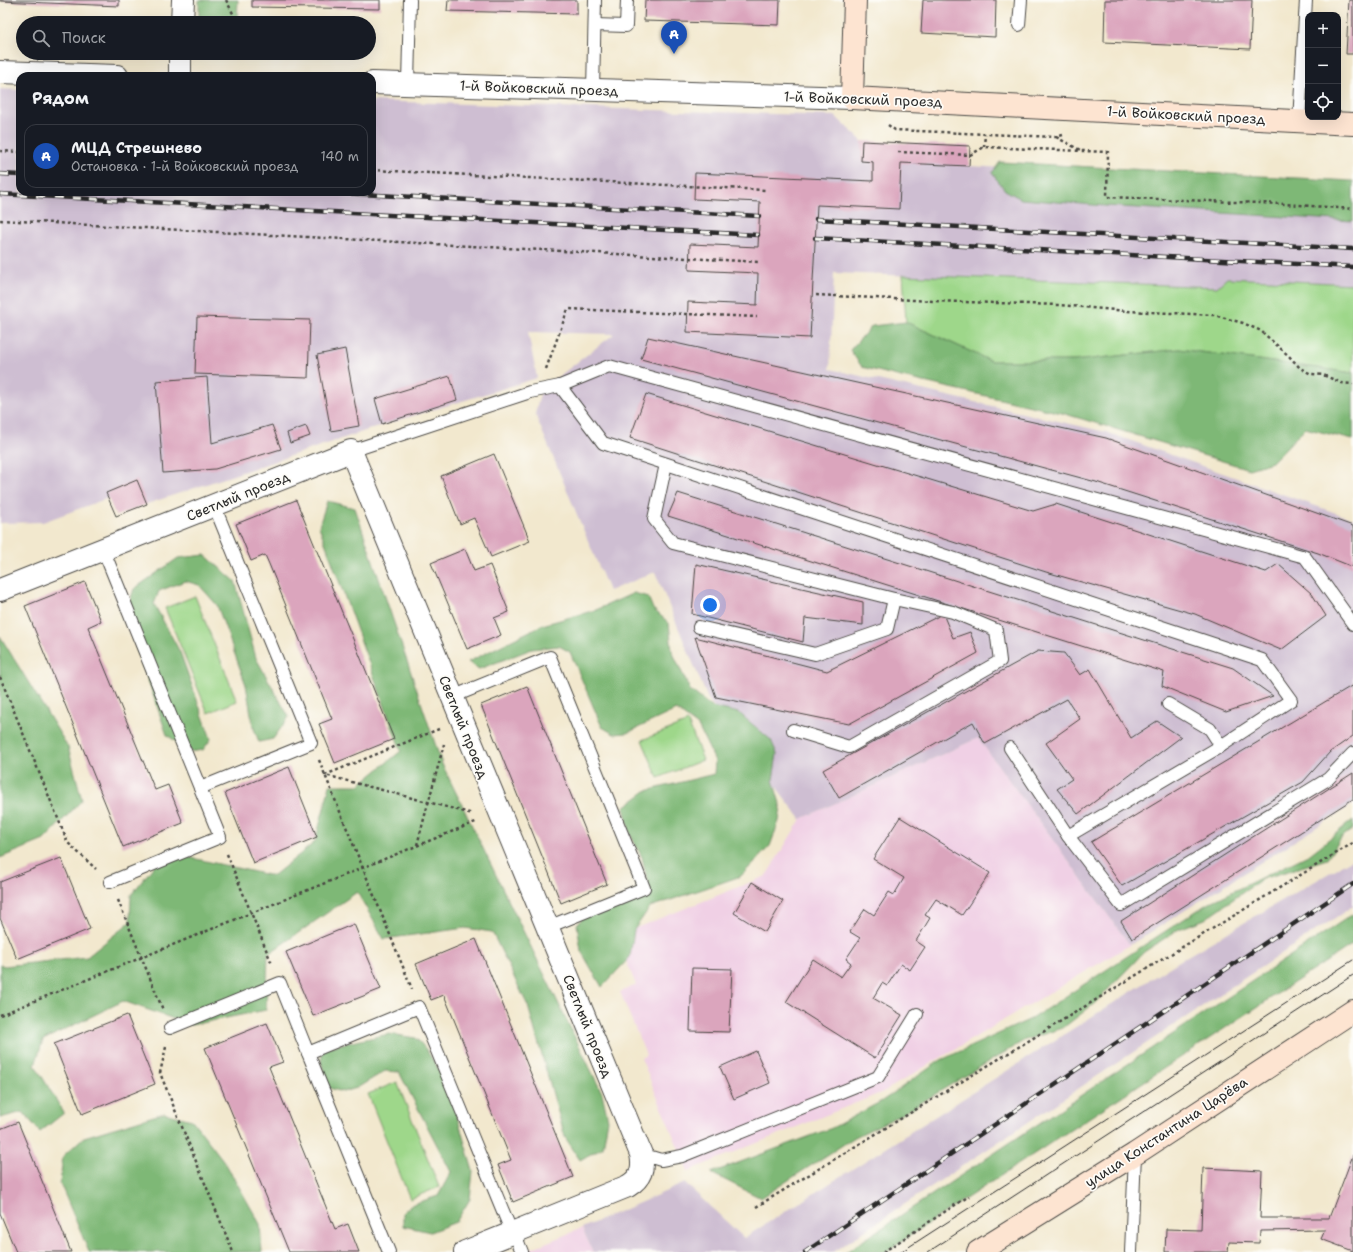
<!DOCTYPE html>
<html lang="ru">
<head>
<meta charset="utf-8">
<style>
	:root { --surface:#171b24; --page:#242831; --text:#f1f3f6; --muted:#9ea1a6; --line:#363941; --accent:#8c9099 }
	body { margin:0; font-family:"Shantell Sans",sans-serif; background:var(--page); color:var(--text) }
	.controls { position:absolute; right:12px; top:12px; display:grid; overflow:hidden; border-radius:8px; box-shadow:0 4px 16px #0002 }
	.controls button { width:36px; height:36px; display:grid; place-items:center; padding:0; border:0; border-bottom:1px solid var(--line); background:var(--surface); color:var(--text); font:20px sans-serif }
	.you { position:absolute; left:710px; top:605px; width:14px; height:14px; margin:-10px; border:3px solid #fff; border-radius:50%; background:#1a73e8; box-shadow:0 0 0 6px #1a73e833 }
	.badge { display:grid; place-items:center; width:26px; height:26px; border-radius:50%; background:var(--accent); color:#fff; font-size:13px; font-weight:700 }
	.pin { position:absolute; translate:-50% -33px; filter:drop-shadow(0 1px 2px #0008) }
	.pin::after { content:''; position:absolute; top:21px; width:14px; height:12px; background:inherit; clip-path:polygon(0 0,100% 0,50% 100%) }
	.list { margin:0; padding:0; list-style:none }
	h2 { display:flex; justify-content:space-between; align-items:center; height:52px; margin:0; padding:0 16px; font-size:17px }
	h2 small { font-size:13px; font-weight:400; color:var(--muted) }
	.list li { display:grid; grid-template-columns:26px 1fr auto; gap:12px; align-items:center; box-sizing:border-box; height:64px; margin:0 8px 8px; padding:0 8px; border:1px solid var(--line); border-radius:12px }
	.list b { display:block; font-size:15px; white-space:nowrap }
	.list p { margin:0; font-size:13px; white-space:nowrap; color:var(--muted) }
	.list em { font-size:13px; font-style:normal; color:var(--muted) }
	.icon { flex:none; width:22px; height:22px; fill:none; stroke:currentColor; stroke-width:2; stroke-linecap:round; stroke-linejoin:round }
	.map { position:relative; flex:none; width:1353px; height:1252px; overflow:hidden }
	.search { position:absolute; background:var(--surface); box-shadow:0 4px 16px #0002; left:16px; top:16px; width:360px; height:44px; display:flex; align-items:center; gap:10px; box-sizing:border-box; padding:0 14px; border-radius:22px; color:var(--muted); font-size:15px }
	.panel { position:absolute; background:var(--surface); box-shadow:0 4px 16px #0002; left:16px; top:72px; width:360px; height:124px; border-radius:12px }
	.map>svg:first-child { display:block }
	.built { fill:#f0d0e5 }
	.industrial { fill:#cebed2 }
	.green { fill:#9ed78a; stroke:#64815a }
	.forest { fill:#7eb876; stroke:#547250 }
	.building { fill:#dba5bd }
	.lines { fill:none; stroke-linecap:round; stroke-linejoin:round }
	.lane-casing { stroke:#494743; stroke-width:14 }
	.street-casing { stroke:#494743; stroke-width:24 }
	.secondary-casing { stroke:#494743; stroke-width:24 }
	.path { stroke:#494743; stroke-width:2.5; stroke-dasharray:3 3; stroke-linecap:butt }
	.lane { stroke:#fff; stroke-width:12 }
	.street { stroke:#fff; stroke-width:22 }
	.secondary { stroke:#fde4d1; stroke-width:22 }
	.tram { stroke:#2b2b2b; stroke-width:1 }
	.rail-casing { stroke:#2b2b2b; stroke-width:4.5 }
	.rail { stroke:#fdfcf7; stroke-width:3; stroke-dasharray:9; stroke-linecap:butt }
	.labels { text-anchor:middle; stroke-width:3.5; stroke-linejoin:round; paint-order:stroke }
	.street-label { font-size:14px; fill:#2b2b2b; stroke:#fdfcf7 }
</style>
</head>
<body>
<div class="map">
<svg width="1353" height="1252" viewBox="0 0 1353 1252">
	<rect width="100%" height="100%" fill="#fdfcf7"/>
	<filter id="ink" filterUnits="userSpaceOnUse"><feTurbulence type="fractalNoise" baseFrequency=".025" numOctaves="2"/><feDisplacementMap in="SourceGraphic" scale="8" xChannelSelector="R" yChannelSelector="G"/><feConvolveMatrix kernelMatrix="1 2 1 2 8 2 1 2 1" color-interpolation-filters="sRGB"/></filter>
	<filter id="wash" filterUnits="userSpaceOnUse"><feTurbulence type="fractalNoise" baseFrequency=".012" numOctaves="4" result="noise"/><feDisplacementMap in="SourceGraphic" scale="16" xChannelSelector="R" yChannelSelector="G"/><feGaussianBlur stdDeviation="0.9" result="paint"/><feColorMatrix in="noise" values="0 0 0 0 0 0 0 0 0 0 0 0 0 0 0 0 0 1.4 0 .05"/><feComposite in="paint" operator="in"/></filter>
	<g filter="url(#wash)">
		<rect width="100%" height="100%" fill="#f2e8ce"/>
		<g class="built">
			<polygon points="978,738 1130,945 883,1092 688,1171 641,1058 646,1055 620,992 636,985 616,936 766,876 801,819"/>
			<polygon points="582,1228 593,1252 523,1252"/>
		</g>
		<g class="industrial">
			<polygon points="0,89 20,90 20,192 372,192 372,101 835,116 862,141 970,146 969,166 1097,173 1105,206 1353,221 1353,284 1227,278 1217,287 834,273 830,369 1106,432 1353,519 1353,804 1130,945 978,738 801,819 708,699 655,572 609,591 535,414 541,390 614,334 528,332 537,378 380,426 147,504 116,516 108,498 43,522 0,523"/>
			<polygon points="1353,859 1353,906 833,1252 593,1252 582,1228 685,1183 744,1238 1184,958"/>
		</g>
		<g class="green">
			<polygon points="903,275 1217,287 1227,278 1353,284 1353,373 1179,349 1074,361 991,361 906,322"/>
			<polygon points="195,596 237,701 208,713 165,608"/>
			<polygon points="688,722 703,760 658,778 642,740"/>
			<polygon points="397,1082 439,1187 410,1199 368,1094"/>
		</g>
		<g class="forest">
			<polygon points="199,0 238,0 237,20 199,17"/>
			<polygon points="1000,162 1353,181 1353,221 1105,206 1021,199 1005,190 992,173"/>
			<polygon points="906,322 991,361 1074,361 1179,349 1353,373 1353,440 1305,428 1272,462 1249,469 1062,413 897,376 862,367 850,350 872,326"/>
			<polygon points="327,501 355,508 442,764 602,1093 608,1120 603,1147 580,1160 565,1137 528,1006 492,932 465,928 384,939 357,892 268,954 266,1010 191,1025 123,1001 43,1040 35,1065 64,1113 40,1132 23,1112 0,1118 0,964 4,966 87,957 130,922 131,895 165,852 273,876 315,842 330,785 359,785 401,751 319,526"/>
			<polygon points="205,555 235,581 256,658 289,717 273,739 259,742 253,726 246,685 217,605 199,585 185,581 159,591 154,604 180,652 211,739 203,750 190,752 167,735 125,615 134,589 178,558"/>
			<polygon points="634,593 648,597 653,609 669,623 672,651 690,690 712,707 739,713 771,740 777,754 773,780 781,807 779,821 770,846 741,876 650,907 634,930 630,957 602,987 581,951 577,924 592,908 650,892 642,857 630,834 624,807 646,791 714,774 715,761 698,726 676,710 627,733 614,734 602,727 570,652 559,646 532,649 479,669 468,662 542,625 596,610"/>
			<polygon points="0,636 68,747 82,800 44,840 0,858"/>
			<polygon points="1353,820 1353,829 1342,837 1327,859 1262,879 1205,919 1179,929 1144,952 1095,1003 1063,1028 1025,1040 904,1113 855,1137 761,1198 711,1173 832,1128 882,1101 941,1060 1031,1019 1207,904 1310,854"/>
			<polygon points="1353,914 1353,944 885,1252 846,1252"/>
			<polygon points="389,1034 416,1038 425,1048 447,1082 473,1171 470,1199 456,1222 430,1232 403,1226 403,1212 413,1204 438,1196 451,1172 399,1072 385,1071 357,1088 343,1092 329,1088 321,1062 323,1048"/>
			<polygon points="164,1113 192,1120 226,1164 260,1224 262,1252 89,1252 60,1183 63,1156 84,1137"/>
		</g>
		<g id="blocks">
			<g class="building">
				<polygon points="0,0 119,0 119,6 0,1"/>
				<polygon points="252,0 380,0 380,9 252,7"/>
				<polygon points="448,0 577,0 577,14 447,11"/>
				<polygon points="645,0 780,0 779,25 644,21"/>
				<polygon points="923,0 996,0 995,37 921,33"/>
				<polygon points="1105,0 1252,0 1250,49 1104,42"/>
				<polygon points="1349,0 1353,0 1353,54 1346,54"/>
				<polygon points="862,141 970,146 969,166 901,163 899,209 817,205 810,338 687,332 688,302 757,305 758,273 689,270 690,244 758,247 760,202 694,199 695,173 873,181 873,162 861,161"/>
				<polygon points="197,317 310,320 308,378 195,374"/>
				<polygon points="648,337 1106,438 1353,526 1353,567 1318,553 1096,482 641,359"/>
				<polygon points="345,349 359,426 331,431 317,355"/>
				<polygon points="450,376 457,400 382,424 375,399"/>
				<polygon points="207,377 212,443 272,425 281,449 215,469 163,473 156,381"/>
				<polygon points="646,394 1033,511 1056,504 1266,572 1278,564 1312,594 1326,616 1281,650 1195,614 1046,572 630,438"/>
				<polygon points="306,426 310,436 290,443 287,433"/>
				<polygon points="494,454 530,541 491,557 474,518 460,524 441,476"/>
				<polygon points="137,480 147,504 116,516 106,493"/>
				<polygon points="678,493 1233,668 1273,696 1226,712 1162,686 1164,672 668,516"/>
				<polygon points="296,500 394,739 335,763 319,724 332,719 269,564 265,555 251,561 236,524"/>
				<polygon points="465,549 474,571 490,565 509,612 494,618 501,635 467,649 431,563"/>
				<polygon points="696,564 863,602 863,625 805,618 803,642 692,614"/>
				<polygon points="85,582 101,621 88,627 155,790 168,785 183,823 123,847 25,606"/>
				<polygon points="943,614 953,638 970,632 978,653 849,724 716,697 695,637 827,671"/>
				<polygon points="1038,651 1064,653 1080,675 1090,669 1131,738 1157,721 1181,737 1078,814 1057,789 1072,779 1046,743 1080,719 1067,699 985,744 973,722 839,798 823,770"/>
				<polygon points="1353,685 1353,736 1330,752 1303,782 1122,886 1091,842"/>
				<polygon points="527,686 607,884 561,903 481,705"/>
				<polygon points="289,767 317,837 253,863 225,793"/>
				<polygon points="1353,773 1353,799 1132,939 1121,921"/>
				<polygon points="900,817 990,873 962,915 936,899 925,915 930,918 916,941 925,947 910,970 901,964 887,986 882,983 873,998 902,1015 875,1058 786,1002 813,959 841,977 851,963 846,959 860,938 850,932 865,909 874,915 889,892 894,895 904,878 873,859"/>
				<polygon points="61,858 90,929 17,959 0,918 0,882"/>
				<polygon points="752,882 783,901 765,932 734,913"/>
				<polygon points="354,924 381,989 313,1016 286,952"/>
				<polygon points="476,939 573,1177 513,1202 498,1165 511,1160 444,995 431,1000 416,964"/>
				<polygon points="692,968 732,969 729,1032 690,1031"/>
				<polygon points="127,1015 155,1084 82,1114 54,1044"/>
				<polygon points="267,1023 283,1062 269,1067 335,1229 348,1224 359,1252 289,1252 205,1048"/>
				<polygon points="756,1051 770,1083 734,1099 720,1067"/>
				<polygon points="18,1122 71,1252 16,1252 0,1213 0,1129"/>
				<polygon points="1353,1155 1353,1251 1321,1239 1325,1230 1260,1231 1259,1243 1229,1242 1228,1252 1165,1252 1166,1229 1201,1230 1203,1168 1262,1171 1260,1218 1329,1218"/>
			</g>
		</g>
	</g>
	<g filter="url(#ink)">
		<use href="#blocks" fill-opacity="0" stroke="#494743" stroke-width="1"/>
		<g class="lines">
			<defs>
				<g id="lane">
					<polyline points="595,25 626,26 627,0"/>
					<polyline points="1019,25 1021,0"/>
					<polyline points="408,84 410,0"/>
					<polyline points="593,90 595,0"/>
					<polyline points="1299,121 1306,0"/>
					<polyline points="560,386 609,366 1305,557 1353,624"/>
					<polyline points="351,451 530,392 560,386 603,443 1262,660 1291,700 1221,746 1068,836"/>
					<polyline points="666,464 654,519 673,543 894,599 953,612 996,630 1000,661 849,747 793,730"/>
					<polyline points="103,549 220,837 110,882"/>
					<polyline points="699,627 815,654 887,629 894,599"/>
					<polyline points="452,697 550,657 644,888 548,927"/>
					<polyline points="1168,704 1210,729 1221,746"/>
					<polyline points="1010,748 1068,836 1121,905 1328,779 1353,753"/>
					<polyline points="200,788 311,743 214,505"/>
					<polyline points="170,1028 280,983 308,1053 419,1007 512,1233"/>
					<polyline points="308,1053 389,1252"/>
					<polyline points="641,1154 661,1160 682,1156 878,1077 917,1014"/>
					<polyline points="514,1232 522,1252"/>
					<polyline points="1131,1252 1135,1154"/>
				</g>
				<g id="street">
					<polyline points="182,23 183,0"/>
					<polyline points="0,72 117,76"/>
					<polyline points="180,76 180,53"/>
					<polyline points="372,83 852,98"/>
					<path d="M 0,590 L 351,451 L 641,1154 C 644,1169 641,1178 628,1186 L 465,1252"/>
				</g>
				<g id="secondary">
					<polyline points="855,0 852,98 1353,124"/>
					<polyline points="978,1252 1135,1154 1353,1011"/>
				</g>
			</defs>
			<use href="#lane" class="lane-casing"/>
			<use href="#street" class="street-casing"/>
			<use href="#secondary" class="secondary-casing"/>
			<g class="path">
				<polyline points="226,0 238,23"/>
				<polyline points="888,125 895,130 1055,137 1063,135"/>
				<polyline points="1056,137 1080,150"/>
				<polyline points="984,147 985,134"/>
				<polyline points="0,151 20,152"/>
				<polyline points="898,152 970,155 984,147 1108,152 1107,197 1285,204 1353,209"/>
				<polyline points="372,170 765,190"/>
				<polyline points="0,220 760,262"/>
				<polyline points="816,295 933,301 1059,305 1127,311 1214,315 1243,323 1261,331 1289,356 1300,368 1311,374 1323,375 1342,383 1353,384"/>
				<polyline points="546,369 568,309 757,317"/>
				<polyline points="0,677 68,843 96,869"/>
				<polyline points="439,729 325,775 473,814"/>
				<polyline points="319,760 412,989"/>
				<polyline points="417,845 444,744"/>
				<polyline points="227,854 272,964"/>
				<polyline points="118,900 163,1010"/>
				<polyline points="0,1015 478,821"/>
				<polyline points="166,1047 160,1073 233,1252"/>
				<polyline points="756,1207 1353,843"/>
				<polyline points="883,1252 969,1196"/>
			</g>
			<use href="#lane" class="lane"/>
			<use href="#street" class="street"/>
			<use href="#secondary" class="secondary"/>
			<g class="tram">
				<polyline points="901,1252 1353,960"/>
				<polyline points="928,1252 1353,975"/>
			</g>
			<defs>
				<g id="rail">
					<polyline points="0,174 20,175"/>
					<polyline points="323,192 759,216"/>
					<polyline points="0,194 758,235"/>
					<polyline points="816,219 1353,249"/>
					<polyline points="815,238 1353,267"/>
					<polyline points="805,1252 1353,884"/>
				</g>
			</defs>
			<use href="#rail" class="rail-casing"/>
			<use href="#rail" class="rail"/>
		</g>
	</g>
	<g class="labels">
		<g class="street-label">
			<text transform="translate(539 88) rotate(2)" y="5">1-й Войковский проезд</text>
			<text transform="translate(863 99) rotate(2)" y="5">1-й Войковский проезд</text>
			<text transform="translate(1186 115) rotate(3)" y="5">1-й Войковский проезд</text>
			<text transform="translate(238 496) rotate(-22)" y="5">Светлый проезд</text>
			<text transform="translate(464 727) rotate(68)" y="5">Светлый проезд</text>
			<text transform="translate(588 1026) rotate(68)" y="5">Светлый проезд</text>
			<text transform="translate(1166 1132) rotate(-33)" y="5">улица Константина Царёва</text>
		</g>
	</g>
</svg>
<div class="controls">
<button>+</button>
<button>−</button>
<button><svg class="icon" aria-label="locate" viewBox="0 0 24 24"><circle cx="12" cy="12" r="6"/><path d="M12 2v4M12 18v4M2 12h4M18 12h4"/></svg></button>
</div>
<div class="you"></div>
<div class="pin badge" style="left:674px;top:54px;background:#1a4fb4">A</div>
<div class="search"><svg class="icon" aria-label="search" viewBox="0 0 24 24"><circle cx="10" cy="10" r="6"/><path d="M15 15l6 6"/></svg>Поиск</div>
<section class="panel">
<h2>Рядом<small></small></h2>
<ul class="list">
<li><span class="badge" style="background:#1a4fb4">A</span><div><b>МЦД Стрешнево</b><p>Остановка · 1-й Войковский проезд</p></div><em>140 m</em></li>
</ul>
</section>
</div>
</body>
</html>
